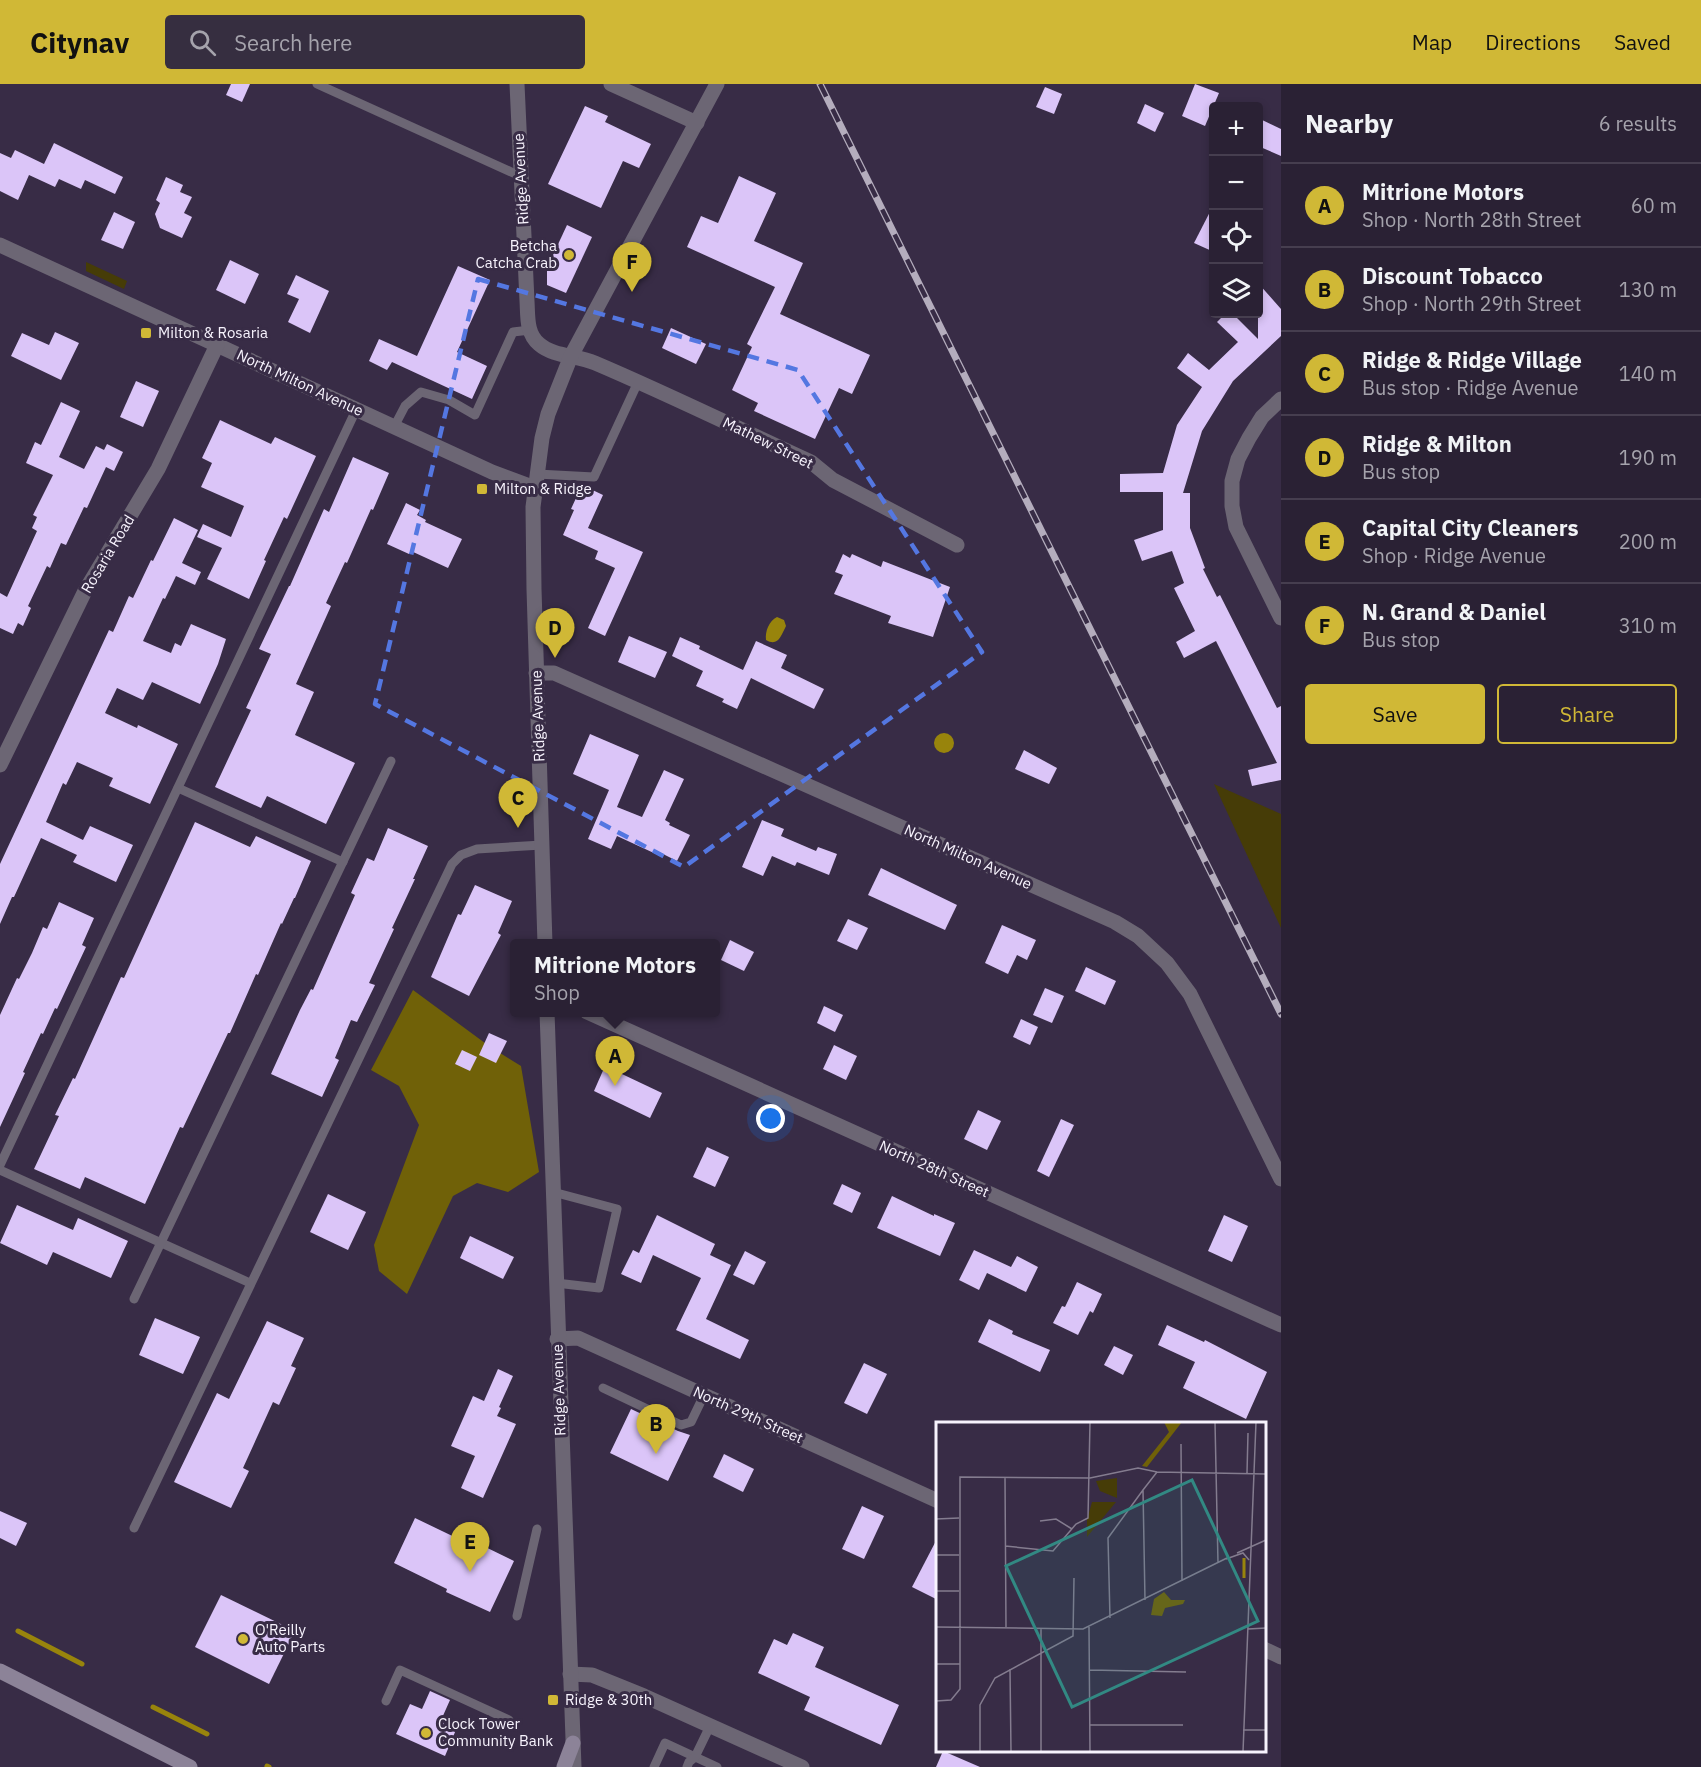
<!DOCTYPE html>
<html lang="en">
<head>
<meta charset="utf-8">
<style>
	:root { --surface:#2a2134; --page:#362e40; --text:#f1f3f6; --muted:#a5a3ac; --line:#463e4f; --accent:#d0b836 }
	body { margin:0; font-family:"IBM Plex Sans",sans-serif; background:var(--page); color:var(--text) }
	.controls { position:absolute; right:18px; top:18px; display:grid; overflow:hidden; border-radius:6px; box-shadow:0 3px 9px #0003 }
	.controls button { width:54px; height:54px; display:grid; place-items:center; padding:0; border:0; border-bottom:2px solid var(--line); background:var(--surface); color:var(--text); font:30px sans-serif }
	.you { position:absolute; left:771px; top:1035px; width:21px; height:21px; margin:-15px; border:4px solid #fff; border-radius:50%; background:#1a73e8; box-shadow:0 0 0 9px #1a73e833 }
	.badge { display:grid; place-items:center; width:39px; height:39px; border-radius:50%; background:var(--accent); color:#111; font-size:20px; font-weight:700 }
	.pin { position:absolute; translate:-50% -50px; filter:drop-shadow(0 2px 3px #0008) }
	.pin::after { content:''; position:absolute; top:32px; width:21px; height:18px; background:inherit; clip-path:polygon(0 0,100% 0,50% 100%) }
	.popup { position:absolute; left:510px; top:855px; width:210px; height:78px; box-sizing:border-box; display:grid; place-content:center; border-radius:6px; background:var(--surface); filter:drop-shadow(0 2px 4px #0005); font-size:20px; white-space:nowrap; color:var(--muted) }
	.popup b { font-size:22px; color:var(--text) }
	.popup::after { content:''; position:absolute; left:50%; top:100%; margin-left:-12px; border:12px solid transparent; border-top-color:var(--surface) }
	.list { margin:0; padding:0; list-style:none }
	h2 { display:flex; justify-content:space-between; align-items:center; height:78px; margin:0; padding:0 24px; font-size:26px }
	h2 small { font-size:20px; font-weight:400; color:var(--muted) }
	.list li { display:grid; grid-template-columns:39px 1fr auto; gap:18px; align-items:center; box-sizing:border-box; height:84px; padding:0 24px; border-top:2px solid var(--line) }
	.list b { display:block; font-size:22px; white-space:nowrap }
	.list p { margin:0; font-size:20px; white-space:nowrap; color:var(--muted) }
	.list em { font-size:20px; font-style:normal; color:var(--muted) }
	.actions { display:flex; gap:12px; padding:18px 24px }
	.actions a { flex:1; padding:14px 0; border:2px solid var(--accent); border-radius:6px; text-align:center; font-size:21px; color:var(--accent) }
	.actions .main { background:var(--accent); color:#111 }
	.icon { flex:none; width:33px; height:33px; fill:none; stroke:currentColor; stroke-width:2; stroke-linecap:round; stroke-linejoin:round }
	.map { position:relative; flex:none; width:1281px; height:1683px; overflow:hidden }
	header { display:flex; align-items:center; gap:36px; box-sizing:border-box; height:84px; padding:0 30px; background:var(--accent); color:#111 }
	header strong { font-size:28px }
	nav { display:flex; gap:33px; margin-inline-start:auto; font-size:21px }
	.search { width:420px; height:54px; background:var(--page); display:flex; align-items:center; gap:15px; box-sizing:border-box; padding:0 21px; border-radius:6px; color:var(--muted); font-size:22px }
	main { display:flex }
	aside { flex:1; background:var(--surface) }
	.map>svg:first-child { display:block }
	.green { fill:#463c07 }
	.forest { fill:#706108 }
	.water { fill:#98840c }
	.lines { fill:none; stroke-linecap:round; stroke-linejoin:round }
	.stream { stroke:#98840c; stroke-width:5 }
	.building { fill:#dbc5f8 }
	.service { stroke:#6c6674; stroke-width:9 }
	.minor { stroke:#6c6674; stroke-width:15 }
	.tertiary { stroke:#6c6674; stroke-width:15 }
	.secondary { stroke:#8c8398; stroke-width:15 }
	.rail-casing { stroke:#b4adbd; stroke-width:7 }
	.rail { stroke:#382c46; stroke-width:4.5; stroke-dasharray:14; stroke-linecap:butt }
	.marked { fill:none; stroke:#5477e1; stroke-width:4.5; stroke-dasharray:12 8; stroke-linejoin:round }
	.poi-dot { fill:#d0b836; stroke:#382c46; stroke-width:2 }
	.labels { text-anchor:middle; stroke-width:6; stroke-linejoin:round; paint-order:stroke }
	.street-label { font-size:15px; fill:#f7f3fd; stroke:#382c46 }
	.poi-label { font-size:15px; fill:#f7f3fd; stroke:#382c46; text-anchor:start }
	.inset-river { fill:none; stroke:#98840c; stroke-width:3 }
	.inset-road { fill:none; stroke:#847c8f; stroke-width:1.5 }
	.view { fill:#328983; fill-opacity:0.15; stroke:#328983; stroke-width:3 }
	.inset-edge { fill:none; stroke:#f7f3fd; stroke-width:3 }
</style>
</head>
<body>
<header>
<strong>Citynav</strong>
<div class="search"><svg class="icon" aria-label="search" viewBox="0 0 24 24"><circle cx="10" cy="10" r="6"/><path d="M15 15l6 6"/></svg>Search here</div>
<nav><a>Map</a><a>Directions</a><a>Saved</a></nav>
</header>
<main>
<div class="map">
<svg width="1281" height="1683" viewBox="0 0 1281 1683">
	<rect width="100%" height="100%" fill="#382c46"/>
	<g class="green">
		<polygon points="86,178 127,197 124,205 86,187"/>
		<polygon points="1214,700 1281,730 1281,844"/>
	</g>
	<polygon class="forest" points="413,906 489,962 521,982 539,1088 508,1108 477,1099 453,1112 407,1210 379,1187 374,1161 419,1041 399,1002 371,986"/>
	<g class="water">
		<path d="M 777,533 L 784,536 L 786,542 C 781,552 778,563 766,556 C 765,547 769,537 777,533 Z"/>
		<circle cx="944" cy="659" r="10"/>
	</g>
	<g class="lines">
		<g class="stream">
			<polyline points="18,1547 82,1580"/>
			<polyline points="153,1623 207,1650"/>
			<polyline points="267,1682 269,1683"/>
		</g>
	</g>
	<g class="building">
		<polygon points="231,0 250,0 242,18 226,11"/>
		<polygon points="1195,0 1219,9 1205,42 1182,32"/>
		<polygon points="1045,3 1062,10 1054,30 1036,23"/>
		<polygon points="1145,20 1164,29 1155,48 1137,39"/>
		<polygon points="585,22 608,32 605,38 651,60 639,84 623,77 601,124 548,100"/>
		<polygon points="1258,34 1281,45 1281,72 1258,62"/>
		<polygon points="54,59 123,93 115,110 85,96 81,105 59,95 55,103 29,91 18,116 0,107 0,69 11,74 15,66 44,80"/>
		<polygon points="739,92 776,109 754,157 803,179 780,230 870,271 852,310 839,304 815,355 754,327 758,319 732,306 752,263 747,260 775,203 687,163 701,132 718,139"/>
		<polygon points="166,93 183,101 180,108 192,113 184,129 192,133 182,154 160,144 155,130 160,119 156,116"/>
		<polygon points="1214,120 1214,168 1194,159"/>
		<polygon points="114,128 135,138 123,165 101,156"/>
		<polygon points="567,141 592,153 566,209 547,201 547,184"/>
		<polygon points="230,176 259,190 245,220 216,206"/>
		<polygon points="458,182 490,196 457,268 487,282 472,315 392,278 387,286 369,277 379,255 417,272"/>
		<polygon points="296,191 329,207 310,249 288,238 299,215 287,210"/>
		<polygon points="1258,199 1281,225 1281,252 1233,297 1202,347 1183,409 1190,409 1190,444 1205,484 1203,485 1217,513 1220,511 1277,624 1281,622 1281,696 1252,702 1248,686 1277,679 1216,557 1184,574 1176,558 1195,547 1174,504 1184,499 1172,467 1142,477 1134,456 1163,446 1163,408 1120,408 1120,390 1163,389 1177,341 1202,303 1177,284 1188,269 1209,286 1238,258 1217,238 1225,230 1233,230 1258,255"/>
		<polygon points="671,244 706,260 696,280 662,264"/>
		<polygon points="55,248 79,259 61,296 11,272 22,249 49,261"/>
		<polygon points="136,297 159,307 143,343 120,333"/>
		<polygon points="61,318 80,327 59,373 84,385 96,362 104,366 107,360 123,368 114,387 106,383 87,424 84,423 66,461 61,459 50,484 47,482 28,522 31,524 23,542 18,539 13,550 0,544 0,509 7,513 37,447 32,444 37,433 33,431 53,391 26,379 35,358 41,361"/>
		<polygon points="220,336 271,360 275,353 316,372 287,435 284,433 264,476 266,477 249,515 207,495 222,464 197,453 203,440 231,453 244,422 201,403 212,379 202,374"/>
		<polygon points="353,373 389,389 373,426 371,425 347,479 345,478 326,519 331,522 296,600 314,608 295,651 355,679 326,740 267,712 261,724 215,703 251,626 246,624 271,570 259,565 289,502 290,502 324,425 329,428"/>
		<polygon points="582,401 603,411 588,444 643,468 605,552 588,544 615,484 595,475 598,467 563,451 574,426 571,425"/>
		<polygon points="406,419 420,426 417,431 426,436 425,438 462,455 448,484 411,467 409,470 387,460"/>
		<polygon points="174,434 198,446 182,479 201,488 195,501 176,492 165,515 163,514 143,557 171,569 175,559 181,562 191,540 226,555 218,580 200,620 152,598 143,616 117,604 105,629 137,644 138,641 178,660 150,720 109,702 113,694 77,678 66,701 63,699 46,738 83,756 90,742 133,761 116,798 73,778 77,771 41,754 14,813 12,813 0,840 0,780 109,546 113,548 129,512 133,514 151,476 153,477"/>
		<polygon points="843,470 850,474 852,470 881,483 883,477 950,503 933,553 888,539 891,532 834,510 843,491 835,488"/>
		<polygon points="629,552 667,568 655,594 618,578"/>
		<polygon points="680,553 700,562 699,565 743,586 756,557 787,571 781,584 824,605 814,625 751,594 737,625 722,618 724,615 696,602 703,587 672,572"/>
		<polygon points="590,650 639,671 617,723 642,733 664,686 684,695 665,736 670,739 669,741 690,751 677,777 657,767 656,770 617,752 611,765 588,755 609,706 573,690"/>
		<polygon points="1024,666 1057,684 1049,700 1015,685"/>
		<polygon points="762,736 784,745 781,752 816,767 818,763 837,770 829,791 797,778 795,782 772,772 763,792 742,783"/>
		<polygon points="195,738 250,763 256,752 311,777 295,814 294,814 282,840 281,839 258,891 256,890 230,949 228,949 183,1044 180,1043 145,1120 85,1093 80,1105 34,1085 59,1032 55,1031 73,994 75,995 121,893 124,894"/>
		<polygon points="388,744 428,762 413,795 415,795 392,844 394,845 369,899 375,901 357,938 351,936 335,974 339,976 322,1013 271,990 300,926 311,905 313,906 355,811 351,809 367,774 374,777"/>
		<polygon points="881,784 957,821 945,846 868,811"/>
		<polygon points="475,801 512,817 498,849 501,851 469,912 431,893 458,830 461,831"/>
		<polygon points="59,818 94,834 82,861 86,863 57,925 55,924 43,950 41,949 23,988 25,989 0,1043 0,931 17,894 19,895 32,869 43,843 47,845"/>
		<polygon points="848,835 868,844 857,866 837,857"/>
		<polygon points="1002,841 1036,856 1027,876 1017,871 1008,890 985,879"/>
		<polygon points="730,856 754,868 744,887 721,876"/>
		<polygon points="1086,883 1116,897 1105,921 1075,907"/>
		<polygon points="1045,904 1064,912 1052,939 1033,931"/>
		<polygon points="824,922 843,931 835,948 817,939"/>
		<polygon points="1021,935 1038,943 1030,961 1013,953"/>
		<polygon points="489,949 507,957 496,979 479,971"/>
		<polygon points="834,961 857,972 846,996 823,985"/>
		<polygon points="462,966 477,973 470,987 455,980"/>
		<polygon points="605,982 662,1009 650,1034 594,1007"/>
		<polygon points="978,1026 1001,1037 987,1066 964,1055"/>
		<polygon points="1061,1035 1074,1041 1049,1093 1037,1087"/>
		<polygon points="707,1063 729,1073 715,1103 693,1093"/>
		<polygon points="842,1100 861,1109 852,1129 833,1120"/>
		<polygon points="328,1110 366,1128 348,1166 310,1148"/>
		<polygon points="892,1112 934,1132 934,1130 955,1139 940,1172 877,1144"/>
		<polygon points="17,1121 73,1146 78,1134 128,1157 111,1194 53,1168 47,1181 0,1159"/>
		<polygon points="657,1131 715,1160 710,1171 731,1181 706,1235 749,1256 740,1275 676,1246 701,1194 653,1171 641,1199 621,1190 633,1166 639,1169"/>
		<polygon points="1224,1131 1248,1142 1232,1178 1208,1167"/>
		<polygon points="470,1152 514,1173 503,1195 460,1174"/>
		<polygon points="974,1166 1011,1183 1017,1172 1038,1183 1026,1208 987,1189 979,1206 959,1196"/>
		<polygon points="745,1167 766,1178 754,1201 733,1191"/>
		<polygon points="1077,1198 1102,1210 1093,1229 1090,1227 1078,1251 1053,1239 1062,1222 1065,1223"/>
		<polygon points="155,1234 200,1253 183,1290 139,1271"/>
		<polygon points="989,1235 1013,1247 1012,1250 1050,1266 1040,1288 978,1258"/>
		<polygon points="267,1237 304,1254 291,1282 296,1284 279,1321 273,1318 243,1384 249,1387 231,1424 174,1398 217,1309 229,1315"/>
		<polygon points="1167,1241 1204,1258 1205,1256 1267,1288 1246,1335 1183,1304 1195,1278 1158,1261"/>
		<polygon points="1114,1262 1133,1271 1123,1291 1104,1281"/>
		<polygon points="864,1279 887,1290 867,1330 844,1319"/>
		<polygon points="498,1285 513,1292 499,1323 501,1324 497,1332 516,1340 483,1414 461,1404 475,1372 451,1362 473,1312 484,1317"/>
		<polygon points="631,1325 678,1347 690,1351 668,1397 610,1369"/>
		<polygon points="724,1370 754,1385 743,1408 713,1393"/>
		<polygon points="862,1422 884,1432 864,1475 842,1465"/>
		<polygon points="0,1427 27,1439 16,1462 0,1454"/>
		<polygon points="415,1434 469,1460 471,1456 514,1477 490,1528 446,1508 447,1505 394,1479"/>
		<polygon points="938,1453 938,1516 912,1503"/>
		<polygon points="221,1511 295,1547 269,1600 195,1563"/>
		<polygon points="793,1549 824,1563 815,1583 899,1621 881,1661 804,1626 810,1613 758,1589 774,1555 787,1561"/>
		<polygon points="430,1607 450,1616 442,1634 458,1641 445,1672 396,1650 410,1620 422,1625"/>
		<polygon points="943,1667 980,1683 936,1683"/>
	</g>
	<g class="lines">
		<g class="service">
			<polyline points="317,0 520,92"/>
			<polyline points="394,343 405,322 421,308 449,316 475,331 513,248 530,246"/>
			<polyline points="537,390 594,393 638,298"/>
			<polyline points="178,704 343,778"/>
			<polyline points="0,1081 356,326"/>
			<polyline points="0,1086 250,1199"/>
			<polyline points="553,1108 617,1125 599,1204 556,1199"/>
			<polyline points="134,1215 391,677"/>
			<polyline points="603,1304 681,1341 691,1338 704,1311"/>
			<polyline points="134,1444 452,780 461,771 477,765 542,761"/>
			<polyline points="517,1532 537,1445"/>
			<polyline points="386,1617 400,1586 509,1636"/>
			<polyline points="654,1683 665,1659 717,1683"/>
			<polyline points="687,1683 689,1678 695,1673 710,1642"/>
		</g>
		<g class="minor">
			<path d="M 517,0 L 527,217 C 528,232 526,249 539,260 C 554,273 577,271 595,279 C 668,310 739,345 811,378 L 833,396 L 957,461"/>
			<polyline points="611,0 697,39"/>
			<polyline points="0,161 492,388 535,404"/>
			<polyline points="1281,315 1262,333 1249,354 1238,375 1232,397 1232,422 1236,443 1281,534"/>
			<polyline points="536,589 554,589 1115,838 1138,852 1167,879 1190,910 1281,1095"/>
			<polyline points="0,681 85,507 158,385 217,261"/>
			<polyline points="587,928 1281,1241"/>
			<polyline points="557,1255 578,1254 938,1417"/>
			<polyline points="1264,1565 1281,1573"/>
			<polyline points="570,1590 592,1591 644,1612 802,1683"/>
		</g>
		<g class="tertiary">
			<polyline points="545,860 534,505 533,423 542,354 548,330 571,272 717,0"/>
			<polyline points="547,928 574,1683"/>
		</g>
		<g class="secondary">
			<polyline points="0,1587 190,1683"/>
			<polyline points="564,1683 573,1659"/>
		</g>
		<defs>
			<polyline id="rail" points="820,0 1281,930"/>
		</defs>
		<use href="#rail" class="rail-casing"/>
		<use href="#rail" class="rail"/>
	</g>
	<path class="marked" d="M 478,195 L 798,286 L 982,568 L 684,783 L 375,620 Z"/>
	<g class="poi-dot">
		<circle cx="569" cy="171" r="6"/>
		<rect x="140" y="243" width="12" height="12" rx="3"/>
		<rect x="476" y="399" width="12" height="12" rx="3"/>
		<circle cx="243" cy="1555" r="6"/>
		<rect x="547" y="1610" width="12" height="12" rx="3"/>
		<circle cx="426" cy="1649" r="6"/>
	</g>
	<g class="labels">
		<g class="street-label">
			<text transform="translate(521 95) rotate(-93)" y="5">Ridge Avenue</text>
			<text transform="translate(300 299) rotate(25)" y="5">North Milton Avenue</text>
			<text transform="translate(768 359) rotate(26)" y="5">Mathew Street</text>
			<text transform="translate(108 470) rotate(-59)" y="5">Rosaria Road</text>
			<text transform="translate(538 632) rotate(-92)" y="5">Ridge Avenue</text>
			<text transform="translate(968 773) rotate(24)" y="5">North Milton Avenue</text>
			<text transform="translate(934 1085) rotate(24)" y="5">North 28th Street</text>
			<text transform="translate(559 1306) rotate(-92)" y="5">Ridge Avenue</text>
			<text transform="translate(748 1331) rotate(24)" y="5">North 29th Street</text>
		</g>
		<g class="poi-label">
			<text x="557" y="167" text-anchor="end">Betcha<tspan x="557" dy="17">Catcha Crab</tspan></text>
			<text x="158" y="254">Milton &amp; Rosaria</text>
			<text x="494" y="410">Milton &amp; Ridge</text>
			<text x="255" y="1551">O'Reilly<tspan x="255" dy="17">Auto Parts</tspan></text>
			<text x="565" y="1621">Ridge &amp; 30th</text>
			<text x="438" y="1645">Clock Tower<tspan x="438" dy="17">Community Bank</tspan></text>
		</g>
	</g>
	<g transform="translate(936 1338)">
		<rect width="330" height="330" fill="#382c46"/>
		<path d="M 181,56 L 181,76 L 164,69 L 160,59 ZM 156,80 L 180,80 L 151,115 L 151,98 Z" fill="#463c07"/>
		<path d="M 228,0 L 246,0 L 211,45 L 206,44 L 233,10 ZM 228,170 L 235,178 L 249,178 L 247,182 L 229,186 L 226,194 L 215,193 L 218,177 Z" fill="#706108"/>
		<path class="inset-river" d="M 308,156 L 308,136"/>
		<path class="inset-road" d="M 279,0 L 282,141M 245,22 L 246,159M 311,51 L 312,11M 69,55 L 70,205M 0,97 L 23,96M 104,99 L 120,97 L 136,107M 69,124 L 117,129 L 140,102 L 152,96 L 154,0M 301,131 L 330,118M 0,133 L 23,133M 290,137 L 307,131 L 313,138M 0,169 L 23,169M 209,178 L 207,68 L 221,50M 174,196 L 172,116 L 207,68M 0,205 L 147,207 L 291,136M 153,205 L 154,330M 105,206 L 105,330M 312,207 L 330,206M 0,242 L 24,242M 74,247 L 75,330M 154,248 L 250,250M 0,279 L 15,278 L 24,267 L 24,55 L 154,56 L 202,46 L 221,50 L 330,52M 154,303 L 247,303M 307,308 L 330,308M 29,330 L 53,330M 44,330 L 44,283 L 59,256 L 137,214 L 138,156M 61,330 L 113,330M 307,330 L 320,0"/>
		<path class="view" d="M 256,58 L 322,199 L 136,285 L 70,144 Z"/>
		<rect width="330" height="330" class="inset-edge"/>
	</g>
</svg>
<div class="controls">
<button>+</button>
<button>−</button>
<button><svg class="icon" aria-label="locate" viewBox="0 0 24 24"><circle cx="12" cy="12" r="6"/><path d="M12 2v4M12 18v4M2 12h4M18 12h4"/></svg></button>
<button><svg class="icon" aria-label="layers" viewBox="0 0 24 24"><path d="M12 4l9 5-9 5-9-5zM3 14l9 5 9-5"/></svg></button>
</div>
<div class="you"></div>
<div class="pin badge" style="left:615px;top:1002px">A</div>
<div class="popup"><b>Mitrione Motors</b>Shop</div>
<div class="pin badge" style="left:656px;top:1370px">B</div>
<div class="pin badge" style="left:518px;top:744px">C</div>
<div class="pin badge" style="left:555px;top:574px">D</div>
<div class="pin badge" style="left:470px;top:1488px">E</div>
<div class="pin badge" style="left:632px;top:208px">F</div>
</div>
<aside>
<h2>Nearby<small>6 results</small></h2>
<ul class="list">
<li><span class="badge">A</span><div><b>Mitrione Motors</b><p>Shop · North 28th Street</p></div><em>60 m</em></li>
<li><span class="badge">B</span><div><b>Discount Tobacco</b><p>Shop · North 29th Street</p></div><em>130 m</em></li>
<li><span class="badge">C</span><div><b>Ridge &amp; Ridge Village</b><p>Bus stop · Ridge Avenue</p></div><em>140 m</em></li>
<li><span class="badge">D</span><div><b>Ridge &amp; Milton</b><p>Bus stop</p></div><em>190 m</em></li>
<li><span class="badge">E</span><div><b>Capital City Cleaners</b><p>Shop · Ridge Avenue</p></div><em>200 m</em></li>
<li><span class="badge">F</span><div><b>N. Grand &amp; Daniel</b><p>Bus stop</p></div><em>310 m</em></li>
</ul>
<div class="actions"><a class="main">Save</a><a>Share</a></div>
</aside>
</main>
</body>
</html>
